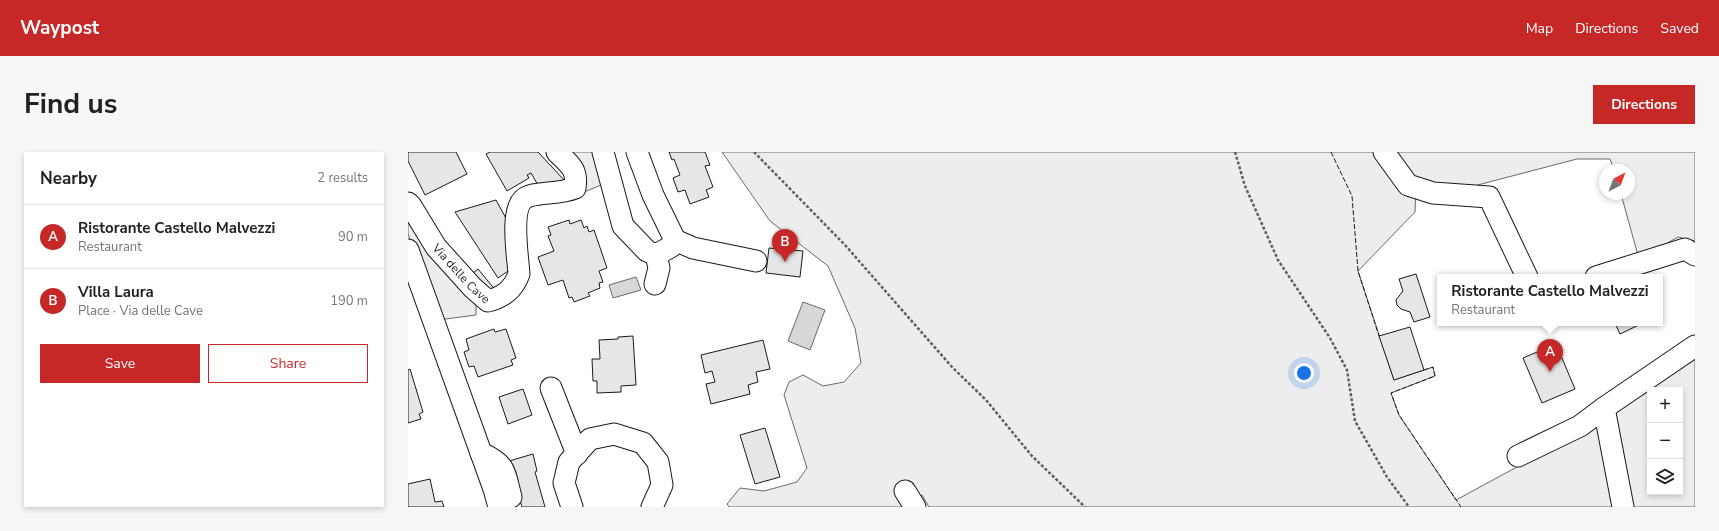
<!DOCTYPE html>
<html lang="en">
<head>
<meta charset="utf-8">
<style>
	:root { --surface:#fff; --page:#f6f6f6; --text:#202124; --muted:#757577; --line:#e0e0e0; --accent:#c62828 }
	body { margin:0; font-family:"Nunito Sans",sans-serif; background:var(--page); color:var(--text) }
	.controls { position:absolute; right:12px; bottom:12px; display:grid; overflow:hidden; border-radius:0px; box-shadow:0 2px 6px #0003 }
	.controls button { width:36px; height:36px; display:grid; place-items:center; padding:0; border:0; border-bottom:1px solid var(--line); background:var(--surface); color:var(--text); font:20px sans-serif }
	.compass { position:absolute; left:1191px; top:12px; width:36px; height:36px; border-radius:50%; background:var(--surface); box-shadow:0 2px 6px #0003; rotate:41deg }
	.you { position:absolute; left:896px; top:221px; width:14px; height:14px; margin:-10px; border:3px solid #fff; border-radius:50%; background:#1a73e8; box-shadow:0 0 0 6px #1a73e833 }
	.badge { display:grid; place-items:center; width:26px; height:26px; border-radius:50%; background:var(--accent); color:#fff; font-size:13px; font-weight:700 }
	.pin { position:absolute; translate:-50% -33px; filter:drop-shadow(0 1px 2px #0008) }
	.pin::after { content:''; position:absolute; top:21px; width:14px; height:12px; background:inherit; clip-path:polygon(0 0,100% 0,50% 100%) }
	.popup { position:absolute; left:1029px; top:122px; width:226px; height:52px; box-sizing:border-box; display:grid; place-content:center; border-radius:0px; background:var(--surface); filter:drop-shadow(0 1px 3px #0005); font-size:13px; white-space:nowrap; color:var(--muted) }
	.popup b { font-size:15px; color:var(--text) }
	.popup::after { content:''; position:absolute; left:50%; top:100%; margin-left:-8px; border:8px solid transparent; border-top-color:var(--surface) }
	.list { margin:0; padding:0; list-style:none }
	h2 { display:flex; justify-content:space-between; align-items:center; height:52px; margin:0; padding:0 16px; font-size:17px }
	h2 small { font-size:13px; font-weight:400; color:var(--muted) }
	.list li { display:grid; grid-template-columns:26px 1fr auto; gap:12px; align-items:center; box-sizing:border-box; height:64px; padding:0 16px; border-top:1px solid var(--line) }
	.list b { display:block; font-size:15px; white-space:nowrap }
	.list p { margin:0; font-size:13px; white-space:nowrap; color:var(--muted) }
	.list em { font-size:13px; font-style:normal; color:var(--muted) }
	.actions { display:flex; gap:8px; padding:12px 16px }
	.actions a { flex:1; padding:9px 0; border:1px solid var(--accent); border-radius:0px; text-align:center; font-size:14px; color:var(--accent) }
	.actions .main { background:var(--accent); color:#fff }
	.icon { flex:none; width:22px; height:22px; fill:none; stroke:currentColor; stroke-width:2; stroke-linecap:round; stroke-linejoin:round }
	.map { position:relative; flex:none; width:1287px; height:355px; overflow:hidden; border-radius:0px }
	header { display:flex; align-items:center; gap:24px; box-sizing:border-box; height:56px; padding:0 20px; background:var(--accent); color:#fff }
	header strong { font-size:19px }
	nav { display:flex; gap:22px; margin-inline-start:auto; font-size:14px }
	.intro { display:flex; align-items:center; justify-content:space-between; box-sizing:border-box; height:96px; padding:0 24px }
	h1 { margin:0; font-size:28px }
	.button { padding:10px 18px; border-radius:0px; background:var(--accent); color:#fff; font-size:14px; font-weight:700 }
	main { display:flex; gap:24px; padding:0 24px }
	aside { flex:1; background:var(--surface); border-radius:0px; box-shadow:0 2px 6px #0003 }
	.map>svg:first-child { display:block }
	.green { fill:#ededed; stroke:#6a6a6a; fill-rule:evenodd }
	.water { fill:#d7d7d7; stroke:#6a6a6a }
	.building { fill:#e6e6e6; stroke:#1a1a1a }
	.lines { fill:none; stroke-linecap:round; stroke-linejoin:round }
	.minor-casing { stroke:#1a1a1a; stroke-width:23 }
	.path { stroke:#5f5f5f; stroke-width:2.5; stroke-dasharray:3 2; stroke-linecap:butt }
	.minor { stroke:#fff; stroke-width:21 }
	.fence { stroke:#1a1a1a; stroke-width:1; stroke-dasharray:5 2; stroke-linecap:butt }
	.labels { text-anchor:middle; stroke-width:3; stroke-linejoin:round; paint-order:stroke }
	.street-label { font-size:12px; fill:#1a1a1a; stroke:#fff }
</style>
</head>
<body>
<header>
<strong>Waypost</strong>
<nav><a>Map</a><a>Directions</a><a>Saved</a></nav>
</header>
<div class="intro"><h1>Find us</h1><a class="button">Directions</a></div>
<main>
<aside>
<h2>Nearby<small>2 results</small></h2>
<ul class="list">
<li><span class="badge">A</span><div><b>Ristorante Castello Malvezzi</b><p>Restaurant</p></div><em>90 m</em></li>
<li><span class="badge">B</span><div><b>Villa Laura</b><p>Place · Via delle Cave</p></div><em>190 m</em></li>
</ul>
<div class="actions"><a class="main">Save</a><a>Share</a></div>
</aside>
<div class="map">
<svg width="1287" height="355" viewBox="0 0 1287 355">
	<rect width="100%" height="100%" fill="#fff"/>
	<g class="green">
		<polygon points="161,0 185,0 198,31 176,40 177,27"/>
		<path d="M 314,0 L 1287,0 L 1287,89 L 1270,85 L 1231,107 L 1213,42 L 1221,42 L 1221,18 L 1206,18 L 1202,7 L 1169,7 L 1062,35 L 1008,32 L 1007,60 L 950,119 L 986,228 L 1025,215 L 1027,224 L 983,241 L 991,263 L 1048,348 L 1133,302 L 1287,198 L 1287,355 L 521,355 L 514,343 L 499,355 L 321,355 L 319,352 L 332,336 L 356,339 L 389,330 L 399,316 L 376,243 L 381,230 L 395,223 L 415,234 L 436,230 L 453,211 L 447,176 L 420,114 L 362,69 ZM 1242,238 L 1272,238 L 1272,340 L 1242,340 Z"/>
		<polygon points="0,70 5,72 68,150 68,163 30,168 0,82"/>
	</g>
	<g class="water">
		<polygon points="228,125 233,138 205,146 201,133"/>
		<polygon points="395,150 417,158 402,198 380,189"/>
	</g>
	<g class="building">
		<polygon points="0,0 48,0 59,22 17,43 0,9"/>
		<polygon points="82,0 130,0 157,29 131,35 123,21 119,23 121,26 99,39 78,2"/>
		<polygon points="261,0 297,0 302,13 297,14 305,35 298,38 301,45 282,52 277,38 270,40 265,26 272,23 266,7 264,8"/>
		<polygon points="88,48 100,70 106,115 90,126 47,60"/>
		<polygon points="161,68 162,72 173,68 176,76 179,74 181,80 186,78 199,116 191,119 195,130 191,131 192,136 180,141 182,144 166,150 164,145 161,146 155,128 140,133 130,105 146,99 140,84 143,83 140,75"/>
		<polygon points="361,96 395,99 392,125 358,121"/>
		<polygon points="70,117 89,140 78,142 60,125"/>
		<polygon points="1008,122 1022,165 1006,170 1002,160 993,157 989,153 988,148 995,139 991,127"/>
		<polygon points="1207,171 1235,171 1212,182"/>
		<polygon points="1002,175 1016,218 986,228 971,184"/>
		<polygon points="86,177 87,180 98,177 108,206 103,208 105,213 70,225 66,214 61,215 56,200 61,198 58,187"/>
		<polygon points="225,184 228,233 213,234 213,240 189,241 189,229 185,229 184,207 192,207 191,188 210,187 210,185"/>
		<polygon points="355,188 362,217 348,220 350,230 340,233 342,242 303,252 298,232 307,230 304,219 297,221 293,203"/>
		<polygon points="1148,192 1167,237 1134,251 1115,206"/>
		<polygon points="2,217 15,260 11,262 13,267 0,271 0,218"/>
		<polygon points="115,237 124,263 100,272 91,245"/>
		<polygon points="357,276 372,325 347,332 332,283"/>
		<polygon points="125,302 129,319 127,320 137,355 114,355 101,309"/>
		<polygon points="22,327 27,350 34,349 36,355 0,355 0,332"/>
	</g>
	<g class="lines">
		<defs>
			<g id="minor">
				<polyline points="195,0 215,74 239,99 248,103 264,94 267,88 245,43 229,0"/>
				<polyline points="976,0 1000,33 1025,41 1081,45 1119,125"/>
				<path id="s1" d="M 0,51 L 3,54 L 28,95 L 65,136 L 80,149 C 95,145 105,138 111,122 C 110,104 100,50 121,44 C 136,40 152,42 167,36 C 170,17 162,13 149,0"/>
				<polyline points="267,88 285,96 348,109"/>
				<polyline points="0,98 86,337 91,355"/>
				<polyline points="1188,125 1277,97 1287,103"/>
				<polyline points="247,132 251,116 248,103"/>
				<polyline points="143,236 169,302"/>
				<path d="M 73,301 C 99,313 96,319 103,345"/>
				<polyline points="1110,304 1172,274 1196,256"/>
				<polyline points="497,339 507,355"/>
				<polyline points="164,355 156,331 161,310 182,287 206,282 235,291 250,310 254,333 244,355"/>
				<polyline points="1215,355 1196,256 1287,194"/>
			</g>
		</defs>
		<use href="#minor" class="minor-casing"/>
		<g class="path">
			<polyline points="346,0 437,93 544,215 578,248 624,304 677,355"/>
			<polyline points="827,0 837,34 870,108 922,186 939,218 947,269 979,325 1001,355"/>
		</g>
		<use href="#minor" class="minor"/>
		<g class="fence">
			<polyline points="923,0 944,44 950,119 971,184"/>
			<polyline points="1016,218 1025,215 1027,224 983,241 991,263 1053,355"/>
		</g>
	</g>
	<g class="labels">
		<g class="street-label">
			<text dy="4" stroke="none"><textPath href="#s1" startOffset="89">Via delle Cave</textPath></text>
		</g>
	</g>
</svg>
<div class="controls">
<button>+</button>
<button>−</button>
<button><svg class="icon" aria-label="layers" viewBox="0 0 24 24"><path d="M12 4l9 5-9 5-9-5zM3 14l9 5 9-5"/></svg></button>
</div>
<svg class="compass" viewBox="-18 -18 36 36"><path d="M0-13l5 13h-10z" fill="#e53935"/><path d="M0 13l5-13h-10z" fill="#757577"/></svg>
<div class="you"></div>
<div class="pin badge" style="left:1142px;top:220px">A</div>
<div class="popup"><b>Ristorante Castello Malvezzi</b>Restaurant</div>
<div class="pin badge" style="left:377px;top:110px">B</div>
</div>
</main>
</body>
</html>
